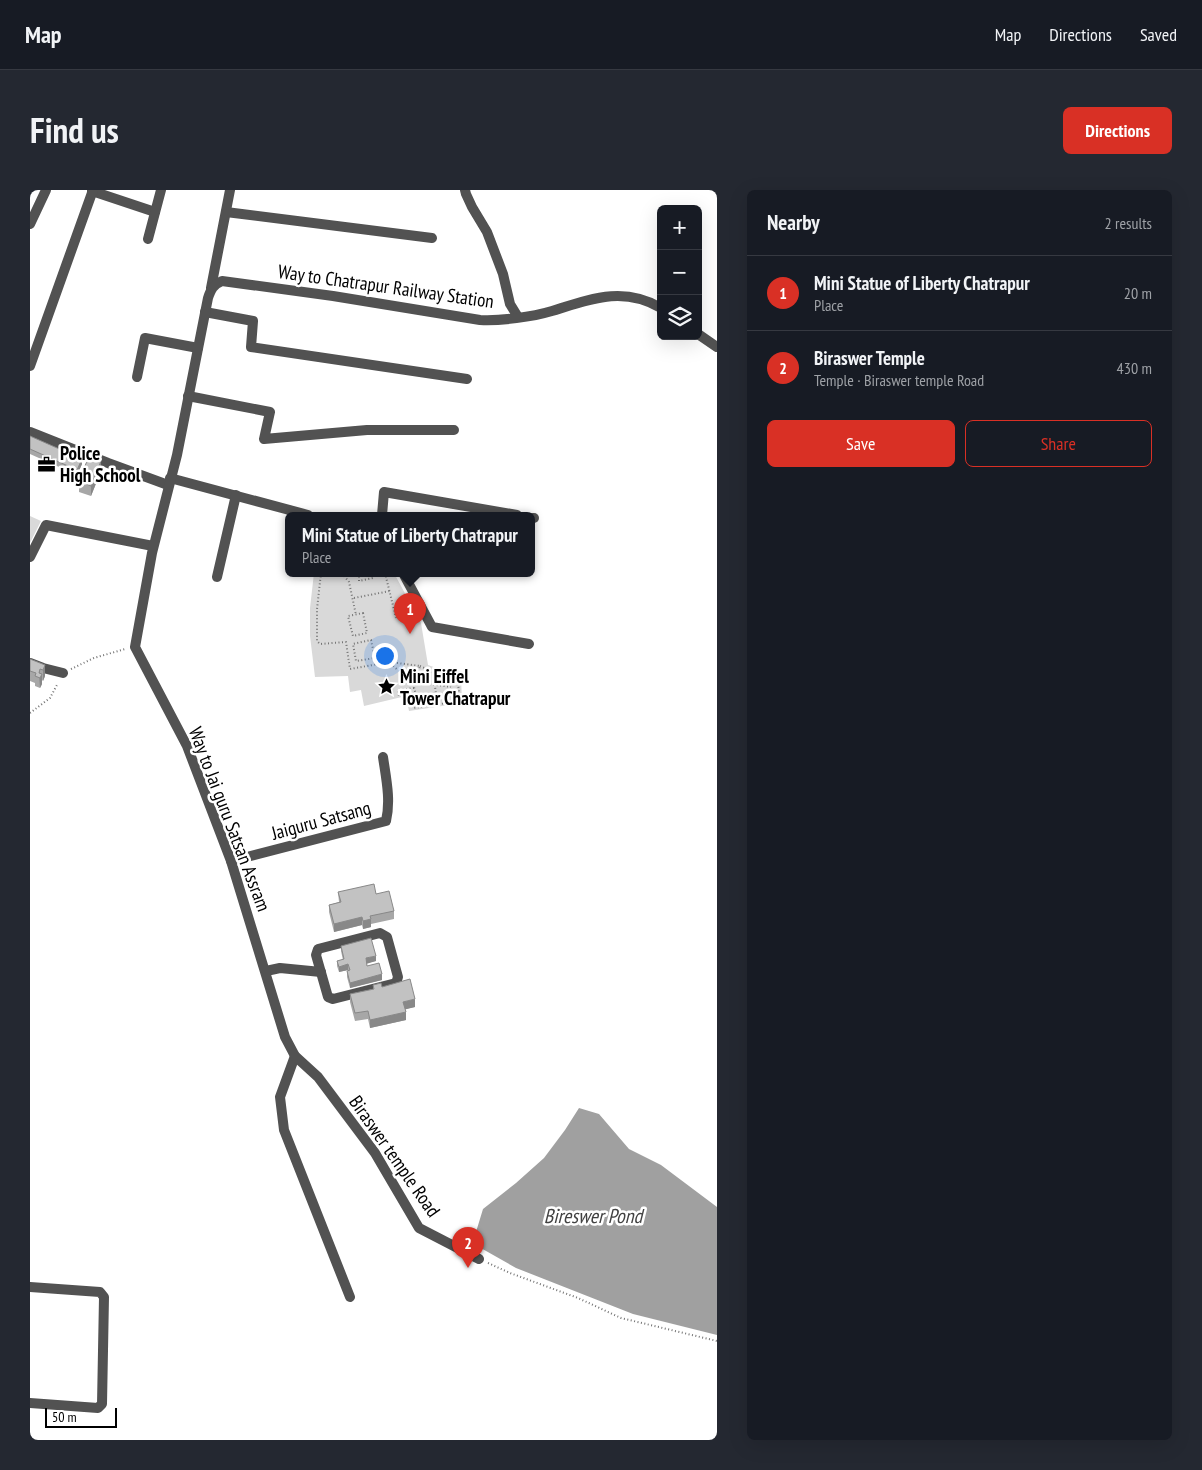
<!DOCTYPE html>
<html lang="en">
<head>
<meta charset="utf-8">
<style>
	:root { --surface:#171b24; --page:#242831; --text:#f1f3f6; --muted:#9ea1a6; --line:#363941; --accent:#d93025 }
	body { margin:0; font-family:"PT Sans Narrow",sans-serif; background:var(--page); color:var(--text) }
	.controls { position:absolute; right:15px; top:15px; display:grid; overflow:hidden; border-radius:8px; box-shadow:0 5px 20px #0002 }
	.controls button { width:45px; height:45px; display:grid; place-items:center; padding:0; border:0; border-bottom:1px solid var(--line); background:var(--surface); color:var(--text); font:25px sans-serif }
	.scale { position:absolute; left:15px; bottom:12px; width:72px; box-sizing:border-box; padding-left:5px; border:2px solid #000; border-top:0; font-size:14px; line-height:18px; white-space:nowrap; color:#000; -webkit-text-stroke:4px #fff; paint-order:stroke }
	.you { position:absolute; left:354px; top:465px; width:18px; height:18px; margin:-12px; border:4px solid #fff; border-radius:50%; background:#1a73e8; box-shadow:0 0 0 8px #1a73e833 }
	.badge { display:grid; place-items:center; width:32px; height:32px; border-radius:50%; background:var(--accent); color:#fff; font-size:16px; font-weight:700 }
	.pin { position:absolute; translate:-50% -41px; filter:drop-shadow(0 1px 2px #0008) }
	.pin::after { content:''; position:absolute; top:26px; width:18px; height:15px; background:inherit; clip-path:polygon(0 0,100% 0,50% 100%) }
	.popup { position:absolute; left:255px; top:322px; width:250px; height:65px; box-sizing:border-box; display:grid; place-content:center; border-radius:8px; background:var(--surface); filter:drop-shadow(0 1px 4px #0005); font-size:16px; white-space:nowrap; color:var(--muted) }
	.popup b { font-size:19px; color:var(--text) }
	.popup::after { content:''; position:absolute; left:50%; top:100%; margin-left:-10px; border:10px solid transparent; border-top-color:var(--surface) }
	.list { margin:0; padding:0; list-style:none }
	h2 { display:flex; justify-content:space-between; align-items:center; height:65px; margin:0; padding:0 20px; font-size:21px }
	h2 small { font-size:16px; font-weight:400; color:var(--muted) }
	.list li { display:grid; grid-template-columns:32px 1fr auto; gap:15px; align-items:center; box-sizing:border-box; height:75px; padding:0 20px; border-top:1px solid var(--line) }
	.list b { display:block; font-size:19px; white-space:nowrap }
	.list p { margin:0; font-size:16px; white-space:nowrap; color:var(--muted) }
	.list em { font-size:16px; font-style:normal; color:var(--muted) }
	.actions { display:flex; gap:10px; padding:15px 20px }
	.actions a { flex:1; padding:11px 0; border:1px solid var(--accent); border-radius:8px; text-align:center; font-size:18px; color:var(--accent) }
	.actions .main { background:var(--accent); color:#fff }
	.icon { flex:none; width:28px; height:28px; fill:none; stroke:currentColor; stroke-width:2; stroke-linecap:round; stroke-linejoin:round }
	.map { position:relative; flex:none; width:687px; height:1250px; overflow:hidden; border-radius:8px }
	header { display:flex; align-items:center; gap:30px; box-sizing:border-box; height:70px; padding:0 25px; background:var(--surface); border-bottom:1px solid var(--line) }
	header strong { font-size:24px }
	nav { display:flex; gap:28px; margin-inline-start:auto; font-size:18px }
	.intro { display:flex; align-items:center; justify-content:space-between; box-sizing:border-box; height:120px; padding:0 30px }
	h1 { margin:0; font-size:35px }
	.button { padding:12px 22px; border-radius:8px; background:var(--accent); color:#fff; font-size:18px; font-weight:700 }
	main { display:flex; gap:30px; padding:0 30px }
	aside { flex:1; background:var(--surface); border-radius:8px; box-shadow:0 5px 20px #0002 }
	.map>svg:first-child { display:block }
	.green { fill:#d9d9d9 }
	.water { fill:#a0a0a0 }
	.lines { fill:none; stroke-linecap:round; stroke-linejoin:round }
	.path { stroke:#747474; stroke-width:2; stroke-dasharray:1 2.5; stroke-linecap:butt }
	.minor { stroke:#525252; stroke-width:10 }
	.wall { fill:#a7a7a7 }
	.shaded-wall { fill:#888 }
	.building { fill:#c2c2c2; stroke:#888 }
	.labels { text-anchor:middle; stroke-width:5; stroke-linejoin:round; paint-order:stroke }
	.street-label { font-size:19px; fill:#000; stroke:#fff }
	.poi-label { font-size:19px; font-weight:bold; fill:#000; stroke:#fff; text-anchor:start }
	.water-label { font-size:20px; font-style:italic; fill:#414141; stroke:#fff }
</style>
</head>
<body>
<header>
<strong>Map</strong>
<nav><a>Map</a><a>Directions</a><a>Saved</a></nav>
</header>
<div class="intro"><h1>Find us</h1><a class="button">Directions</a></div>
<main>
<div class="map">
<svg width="687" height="1250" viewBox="0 0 687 1250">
	<rect width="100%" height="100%" fill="#fff"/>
	<g class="green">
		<polygon points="0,326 11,331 0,353"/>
		<polygon points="284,383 364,383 391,433 398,475 431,487 432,513 379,521 376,506 334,516 331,500 320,502 318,486 285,487 280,446 280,418"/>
	</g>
	<polygon class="water" points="549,918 569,924 599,959 631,975 687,1017 687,1145 603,1124 486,1078 449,1057 446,1042 453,1019 486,993 514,968 535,940"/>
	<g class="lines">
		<g class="path">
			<polyline points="291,383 287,419 287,451 290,454 316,452 320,479 360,472 364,477 385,492 421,497"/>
			<polyline points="312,383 319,392 326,425"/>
			<polyline points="329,383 329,391 343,388"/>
			<polyline points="355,383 366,428"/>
			<polyline points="324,408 360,401"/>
			<polygon points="333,423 337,443 323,446 318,426"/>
			<polyline points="345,468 341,450 323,454 326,471 345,468 351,469 353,473"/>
			<polyline points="360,472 390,476 384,497 388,515 395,511 407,513 405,496"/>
			<polyline points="41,479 64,468 95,459"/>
			<polyline points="384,498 368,500 369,506 380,504 383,518 430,511 428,493 390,476"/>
			<polyline points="0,523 20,508 28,493"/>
			<polyline points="458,1073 480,1083 548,1108 591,1128 687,1151"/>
		</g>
		<g class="minor">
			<polyline points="435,0 436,4 442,17 457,42 473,84 480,114 488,127"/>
			<polyline points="62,1 125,22"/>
			<polyline points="196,22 402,48"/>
			<polyline points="0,34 16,0"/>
			<polyline points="118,49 131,0"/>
			<polyline points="181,98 200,0"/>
			<polyline points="175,122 223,131 221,157 437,189"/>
			<polyline points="668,144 687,157"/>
			<polyline points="0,176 63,0"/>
			<polyline points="107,187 115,148 168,158"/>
			<polyline points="158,206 240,222 234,249 337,240 424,240"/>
			<polyline points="0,242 78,273 138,295"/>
			<polyline points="140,288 278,325"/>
			<polyline points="352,325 354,302 487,325"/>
			<polyline points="501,328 504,328"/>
			<polyline points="0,367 16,335 123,356"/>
			<polyline points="373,383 402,437 499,454"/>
			<polyline points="187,387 206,305"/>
			<polyline points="0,473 13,478 33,483"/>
			<path d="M 201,671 L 356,631 C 361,610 356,588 353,567"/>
			<polygon points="350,743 357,747 368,787 366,793 303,809 298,807 286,765 288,759"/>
			<polyline points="236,781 250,778 291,782"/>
			<polyline points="265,866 250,907 254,940 320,1107"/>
			<path d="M 449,1069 L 389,1038 L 345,963 L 288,887 L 265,866 L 255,847 L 201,671 L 157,556 L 105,457 L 122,363 L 147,265 L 178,108 C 181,99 183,95 192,91 L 303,106 L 450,130 C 471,131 502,127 522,121 C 561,109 593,96 631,118"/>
			<polyline points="0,1097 70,1102 74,1107 72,1214 68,1218 0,1213"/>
		</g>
	</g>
	<g class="wall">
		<polygon points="0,246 52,274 47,285 0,264"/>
		<polygon points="71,281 61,306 49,302 49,291"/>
		<polygon points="0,469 15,475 15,486 13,491 12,490 12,494 10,498 5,496 5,493 0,491"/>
		<polygon points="308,702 346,704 364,721 364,729 341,734 341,737 333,739 332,735 304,742 299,722 299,715 309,712"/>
		<polygon points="311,756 346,771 337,773 337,776 352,790 320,798 317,787 317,781 319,781 318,780 309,782 307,776 307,771 313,770 311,761"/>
		<polygon points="343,795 352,797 385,817 375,819 376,830 340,838 338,829 325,831 320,812 320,804 343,799"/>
	</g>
	<g class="shaded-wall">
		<polygon points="52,269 52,274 47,285 47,280"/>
		<polygon points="71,271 71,281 61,306 61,296"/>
		<polygon points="15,475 15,486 13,491 13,480"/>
		<polygon points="10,479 10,487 12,484 12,494 10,498 9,483"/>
		<polygon points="332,727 332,735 304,742 304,734"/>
		<polygon points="341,729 341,737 333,739 333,731"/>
		<polygon points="346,766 346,771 336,774 336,768"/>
		<polygon points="318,774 318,780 309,782 309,777"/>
		<polygon points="352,784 352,790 320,798 320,793"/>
		<polygon points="385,809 385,817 373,820 373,812"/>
		<polygon points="376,822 376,830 340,838 340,830"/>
	</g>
	<g class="building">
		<polygon points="0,246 52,269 47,280 0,259"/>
		<polygon points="59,266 71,271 61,296 49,291"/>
		<polygon points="0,469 15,475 13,480 10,479 9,483 12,484 10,488 5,486 6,483 0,481"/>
		<polygon points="344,694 346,704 359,701 364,721 340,726 341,729 333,731 332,727 304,734 299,715 311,712 308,702"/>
		<polygon points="341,748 346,766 336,768 337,776 349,773 352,784 320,793 317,781 320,780 318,774 309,777 307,771 314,769 311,756"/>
		<polygon points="380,789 385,809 373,812 376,822 340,830 338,821 325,823 320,804 344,799 343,795 351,793 352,797"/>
	</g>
	<defs>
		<symbol id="office-bare" viewBox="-9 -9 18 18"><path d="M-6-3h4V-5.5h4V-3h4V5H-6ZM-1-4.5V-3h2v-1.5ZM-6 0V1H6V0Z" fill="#000" stroke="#fff" stroke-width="2.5" paint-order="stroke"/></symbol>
		<symbol id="sight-bare" viewBox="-9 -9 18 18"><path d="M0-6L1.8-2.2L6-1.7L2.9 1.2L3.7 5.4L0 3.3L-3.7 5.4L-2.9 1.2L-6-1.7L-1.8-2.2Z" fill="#000" stroke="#fff" stroke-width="2.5" paint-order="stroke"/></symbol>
	</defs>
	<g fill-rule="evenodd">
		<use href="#office-bare" x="4" y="262" width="25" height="25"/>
		<use href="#sight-bare" x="344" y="484" width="25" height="25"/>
	</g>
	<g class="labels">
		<g class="street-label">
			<text transform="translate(356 96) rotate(8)" y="7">Way to Chatrapur Railway Station</text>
			<text transform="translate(200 629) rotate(69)" y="7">Way to Jai guru Satsan Assram</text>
			<text transform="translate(291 630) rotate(-15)" y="7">Jaiguru Satsang</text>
			<text transform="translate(365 966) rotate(55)" y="7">Biraswer temple Road</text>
		</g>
		<g class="poi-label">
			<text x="30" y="270">Police<tspan x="30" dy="22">High School</tspan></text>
			<text x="370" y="493">Mini Eiffel<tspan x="370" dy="22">Tower Chatrapur</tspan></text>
		</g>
		<g class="water-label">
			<text x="563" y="1033">Bireswer Pond</text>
		</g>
	</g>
</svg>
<div class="controls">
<button>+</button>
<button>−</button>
<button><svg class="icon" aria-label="layers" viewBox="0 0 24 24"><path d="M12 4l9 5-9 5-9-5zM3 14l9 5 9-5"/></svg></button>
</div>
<div class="scale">50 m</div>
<div class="you"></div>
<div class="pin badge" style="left:380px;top:444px">1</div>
<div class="popup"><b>Mini Statue of Liberty Chatrapur</b>Place</div>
<div class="pin badge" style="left:438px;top:1078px">2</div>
</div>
<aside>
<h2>Nearby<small>2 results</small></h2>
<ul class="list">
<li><span class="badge">1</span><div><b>Mini Statue of Liberty Chatrapur</b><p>Place</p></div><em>20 m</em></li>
<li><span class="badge">2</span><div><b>Biraswer Temple</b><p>Temple · Biraswer temple Road</p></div><em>430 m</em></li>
</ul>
<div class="actions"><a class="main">Save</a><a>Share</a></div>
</aside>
</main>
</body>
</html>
